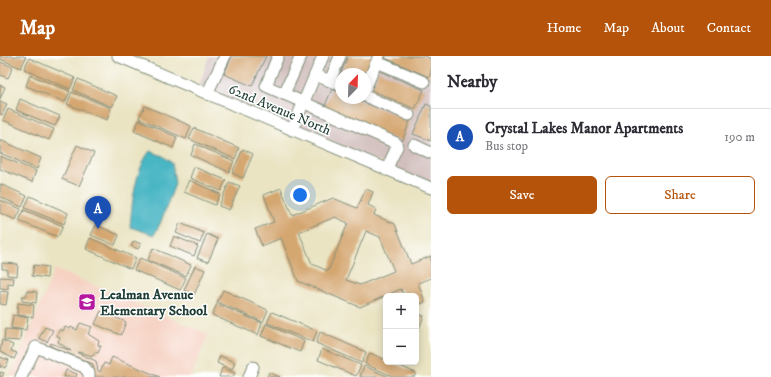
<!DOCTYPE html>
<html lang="en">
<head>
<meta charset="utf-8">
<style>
	:root { --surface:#fff; --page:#f7f7f7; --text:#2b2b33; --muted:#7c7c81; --line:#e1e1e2; --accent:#b45309 }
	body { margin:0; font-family:"IM FELL DW Pica",serif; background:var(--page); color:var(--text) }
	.controls { position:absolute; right:12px; bottom:12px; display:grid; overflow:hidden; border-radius:6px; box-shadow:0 2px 10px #0003 }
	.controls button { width:36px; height:36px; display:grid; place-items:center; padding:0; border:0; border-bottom:1px solid var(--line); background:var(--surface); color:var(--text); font:20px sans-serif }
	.compass { position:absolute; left:335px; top:12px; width:36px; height:36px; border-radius:50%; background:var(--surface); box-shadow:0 2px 10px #0003; rotate:23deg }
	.you { position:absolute; left:300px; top:139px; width:14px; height:14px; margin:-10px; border:3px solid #fff; border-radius:50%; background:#1a73e8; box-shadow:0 0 0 6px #1a73e833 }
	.badge { display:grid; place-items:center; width:26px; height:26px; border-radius:50%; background:var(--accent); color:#fff; font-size:13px; font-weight:700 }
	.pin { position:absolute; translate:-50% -33px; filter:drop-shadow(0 1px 2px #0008) }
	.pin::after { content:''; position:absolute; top:21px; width:14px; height:12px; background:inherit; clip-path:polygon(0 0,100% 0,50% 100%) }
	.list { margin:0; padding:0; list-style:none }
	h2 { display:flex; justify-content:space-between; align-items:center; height:52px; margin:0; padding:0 16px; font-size:17px }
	h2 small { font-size:13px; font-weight:400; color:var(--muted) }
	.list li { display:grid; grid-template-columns:26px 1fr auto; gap:12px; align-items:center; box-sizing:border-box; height:56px; padding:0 16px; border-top:1px solid var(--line) }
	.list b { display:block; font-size:15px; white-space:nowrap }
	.list p { margin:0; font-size:13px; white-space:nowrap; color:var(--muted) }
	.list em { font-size:13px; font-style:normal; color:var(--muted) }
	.actions { display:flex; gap:8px; padding:12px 16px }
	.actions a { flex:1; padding:9px 0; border:1px solid var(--accent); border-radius:6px; text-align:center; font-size:14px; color:var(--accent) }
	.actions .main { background:var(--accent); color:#fff }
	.map { position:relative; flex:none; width:431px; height:321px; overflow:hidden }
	header { display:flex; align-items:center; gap:24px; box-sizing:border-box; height:56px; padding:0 20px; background:var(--accent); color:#fff }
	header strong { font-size:19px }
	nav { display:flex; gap:22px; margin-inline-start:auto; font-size:14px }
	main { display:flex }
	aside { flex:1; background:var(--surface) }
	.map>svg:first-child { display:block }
	.built { fill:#f6d2c3 }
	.industrial { fill:#d1bfbd; fill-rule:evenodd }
	.water { fill:#49b6c4; stroke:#347a7c }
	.building { fill:#d4a66f; fill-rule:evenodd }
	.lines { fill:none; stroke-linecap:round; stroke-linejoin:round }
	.minor-casing { stroke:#84907c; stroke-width:13 }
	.minor { stroke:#fff; stroke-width:11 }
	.labels { text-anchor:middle; stroke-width:3; stroke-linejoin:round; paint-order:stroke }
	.street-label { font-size:14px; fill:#1f3d34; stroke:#fff }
	.poi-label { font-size:14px; font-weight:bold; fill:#1f3d34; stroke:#fff; text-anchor:start }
</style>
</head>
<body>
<header>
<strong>Map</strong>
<nav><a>Home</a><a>Map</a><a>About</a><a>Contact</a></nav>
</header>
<main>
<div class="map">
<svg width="431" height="321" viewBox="0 0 431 321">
	<rect width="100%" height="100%" fill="#fff"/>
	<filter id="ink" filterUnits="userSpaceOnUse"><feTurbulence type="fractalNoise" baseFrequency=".025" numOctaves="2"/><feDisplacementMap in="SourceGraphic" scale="8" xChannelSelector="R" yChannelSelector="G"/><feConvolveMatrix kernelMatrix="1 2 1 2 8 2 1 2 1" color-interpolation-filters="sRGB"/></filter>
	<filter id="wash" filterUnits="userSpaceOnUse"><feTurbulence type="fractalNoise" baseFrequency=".012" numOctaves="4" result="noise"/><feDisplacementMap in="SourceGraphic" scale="16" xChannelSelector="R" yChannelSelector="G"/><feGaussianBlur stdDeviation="0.9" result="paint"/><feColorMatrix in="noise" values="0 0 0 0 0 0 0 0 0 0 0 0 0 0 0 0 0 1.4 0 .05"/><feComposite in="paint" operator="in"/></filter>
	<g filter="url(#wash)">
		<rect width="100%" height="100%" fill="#eae4c3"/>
		<polygon class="built" points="55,213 208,278 191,321 10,321"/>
		<g class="industrial">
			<polygon points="209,0 319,0 290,68 200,31 201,24"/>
			<path d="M 327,0 L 431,0 L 431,128 L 297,71 ZM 341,18 L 365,18 L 365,42 L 341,42 Z"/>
		</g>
		<path class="water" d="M 150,95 L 163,100 L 172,107 L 175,128 L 160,168 L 154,179 L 130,171 C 132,147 135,114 150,95 Z"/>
		<g id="blocks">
			<g class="building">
				<polygon points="0,0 23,0 26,1 21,12 0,3"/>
				<polygon points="232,0 266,0 252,30 224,18"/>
				<polygon points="348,0 373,0 365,18 341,18 341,23 339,22"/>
				<polygon points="386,0 425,0 431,3 431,16 429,21 385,2"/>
				<polygon points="29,2 75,22 70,33 24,13"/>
				<polygon points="0,6 13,11 8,22 0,19"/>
				<polygon points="379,15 424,34 415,53 371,34"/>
				<polygon points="30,19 70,35 65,46 26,30"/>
				<polygon points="78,23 117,40 112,51 73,34"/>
				<polygon points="0,29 5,31 0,43"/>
				<polygon points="332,33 341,37 341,42 353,42 410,65 402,86 323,54"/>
				<polygon points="72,36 111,52 107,64 67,48"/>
				<polygon points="20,43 60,60 55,70 16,54"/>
				<polygon points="0,45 7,48 2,59 0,58"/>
				<polygon points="426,48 431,50 431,85 413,78"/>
				<polygon points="145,50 191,70 186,83 139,62"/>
				<polygon points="8,53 54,73 49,84 3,64"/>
				<polygon points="139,64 177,81 173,92 134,75"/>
				<polygon points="194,72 239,92 235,103 189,83"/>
				<polygon points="0,84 41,102 37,113 0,97"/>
				<polygon points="195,88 234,105 229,116 191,99"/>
				<polygon points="77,89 94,97 79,130 62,123"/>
				<polygon points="243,93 253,98 243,122 232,117"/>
				<polygon points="0,100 36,115 32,126 0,113"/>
				<polygon points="194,111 226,124 221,135 190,122"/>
				<polygon points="189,124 220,138 215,149 184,136"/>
				<polygon points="229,126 240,130 229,154 219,150"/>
				<polygon points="0,128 27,140 22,151 0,141"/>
				<path d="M 281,132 L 292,159 L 333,142 L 357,152 L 366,133 L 373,136 L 368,149 L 376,153 L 374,159 L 395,168 L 411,208 L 431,200 L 431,222 L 418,227 L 425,246 L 416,250 L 416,240 L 404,240 L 401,233 L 360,251 L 298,225 L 281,182 L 262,190 L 255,173 L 274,166 L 264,139 ZM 335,161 L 348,167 L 328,215 L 312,208 L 299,176 ZM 366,175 L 380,181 L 394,215 L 360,229 L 346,224 Z"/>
				<polygon points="30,140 68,157 64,168 25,152"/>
				<polygon points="0,144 21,153 16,164 0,157"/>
				<polygon points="24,154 63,170 58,181 19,165"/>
				<polygon points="180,167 204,177 200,187 176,177"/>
				<polygon points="96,169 119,179 115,189 91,179"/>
				<polygon points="207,178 218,183 208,206 197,202"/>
				<polygon points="174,180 198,190 194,200 170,190"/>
				<polygon points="90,182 136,202 131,213 86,193"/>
				<polygon points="134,185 141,188 138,193 131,190"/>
				<polygon points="153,192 191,209 186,220 148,204"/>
				<polygon points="140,202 186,222 180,234 134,214"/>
				<polygon points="2,207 18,208 17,220 7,219 7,213 2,213"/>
				<polygon points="34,209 48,211 47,222 32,220"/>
				<polygon points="195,210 205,214 194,239 184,234"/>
				<polygon points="0,221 14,222 13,228 8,227 8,233 0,232"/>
				<polygon points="223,234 268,254 263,266 217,246"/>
				<polygon points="0,235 8,236 6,249 0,248"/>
				<polygon points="27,235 37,236 36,247 22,245 22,240 27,240"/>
				<polygon points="18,247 34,249 33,261 17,259"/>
				<polygon points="217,248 262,267 258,279 212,259"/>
				<polygon points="101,255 126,266 121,279 95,268"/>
				<polygon points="272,256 317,275 313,286 267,267"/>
				<polygon points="416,257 424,260 416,280"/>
				<polygon points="13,259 28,262 26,274 11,272"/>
				<polygon points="80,267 92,271 88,278 99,285 98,289 101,290 98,297 95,296 93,300 79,296 78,297 96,305 98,315 100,316 104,307 109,309 112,301 160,321 95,321 93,308 50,290 51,287 71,295 58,286 60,282 57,280 60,273 63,275 65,271 70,273 71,271 77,274"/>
				<polygon points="266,268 304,285 300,296 261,280"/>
				<polygon points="45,271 53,274 47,286 39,282"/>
				<polygon points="5,273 21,274 20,285 4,284"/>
				<polygon points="320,276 366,296 362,307 316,287"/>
				<polygon points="2,284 13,289 11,295 17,297 14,303 0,296"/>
				<polygon points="322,293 361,309 356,320 318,304"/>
				<polygon points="370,297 386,304 386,306 391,306 416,317 414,321 394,321 365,308"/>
				<polygon points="220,300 235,306 232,314 217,307"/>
				<polygon points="0,301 9,304 5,312 1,310 0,312"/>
				<polygon points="364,310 389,321 360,321"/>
				<polygon points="222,312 235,317 233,321 219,321"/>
				<polygon points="66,314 77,318 76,321 64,321"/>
				<polygon points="0,316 4,317 2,321 0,321"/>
				<polygon points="269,316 280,321 267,321"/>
			</g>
		</g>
	</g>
	<g filter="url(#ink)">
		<use href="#blocks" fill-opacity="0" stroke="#84907c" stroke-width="1"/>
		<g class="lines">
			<defs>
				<g id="minor">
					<polyline points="118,0 431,132"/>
					<polyline points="278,0 266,30 396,87 397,91 386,114"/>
					<polyline points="377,6 424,26"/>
					<polyline points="315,19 341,29"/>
					<polyline points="330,25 340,0"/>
					<polyline points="365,33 379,0"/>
					<polyline points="207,38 225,0"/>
					<polyline points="284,38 301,0"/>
					<polyline points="365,40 409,59"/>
					<polyline points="292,74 323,0"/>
					<polyline points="414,89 431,97"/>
					<polyline points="21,321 36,291 84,311 89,317 89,321"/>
					<polyline points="249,321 253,311"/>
				</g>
			</defs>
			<use href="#minor" class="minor-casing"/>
			<use href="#minor" class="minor"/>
		</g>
	</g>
	<defs>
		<symbol id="school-square" viewBox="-11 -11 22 22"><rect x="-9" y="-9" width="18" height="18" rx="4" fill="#b5179e" stroke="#fff"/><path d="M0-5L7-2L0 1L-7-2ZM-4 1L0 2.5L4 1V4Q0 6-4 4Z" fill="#fff"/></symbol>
	</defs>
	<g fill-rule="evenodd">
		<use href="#school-square" x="77" y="236" width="20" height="20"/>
	</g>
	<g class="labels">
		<g class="street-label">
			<text transform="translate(280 53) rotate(23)" y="5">62nd Avenue North</text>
		</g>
		<g class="poi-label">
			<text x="100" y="243">Lealman Avenue<tspan x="100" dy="16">Elementary School</tspan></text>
		</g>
	</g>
</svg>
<div class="controls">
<button>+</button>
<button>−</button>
</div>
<svg class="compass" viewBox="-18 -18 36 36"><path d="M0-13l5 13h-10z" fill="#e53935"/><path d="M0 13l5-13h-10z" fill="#7c7c81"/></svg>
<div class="you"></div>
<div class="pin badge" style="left:98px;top:173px;background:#1a4fb4">A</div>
</div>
<aside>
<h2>Nearby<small></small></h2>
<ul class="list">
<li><span class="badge" style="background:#1a4fb4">A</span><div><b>Crystal Lakes Manor Apartments</b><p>Bus stop</p></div><em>190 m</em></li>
</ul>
<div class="actions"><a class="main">Save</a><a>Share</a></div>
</aside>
</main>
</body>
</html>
